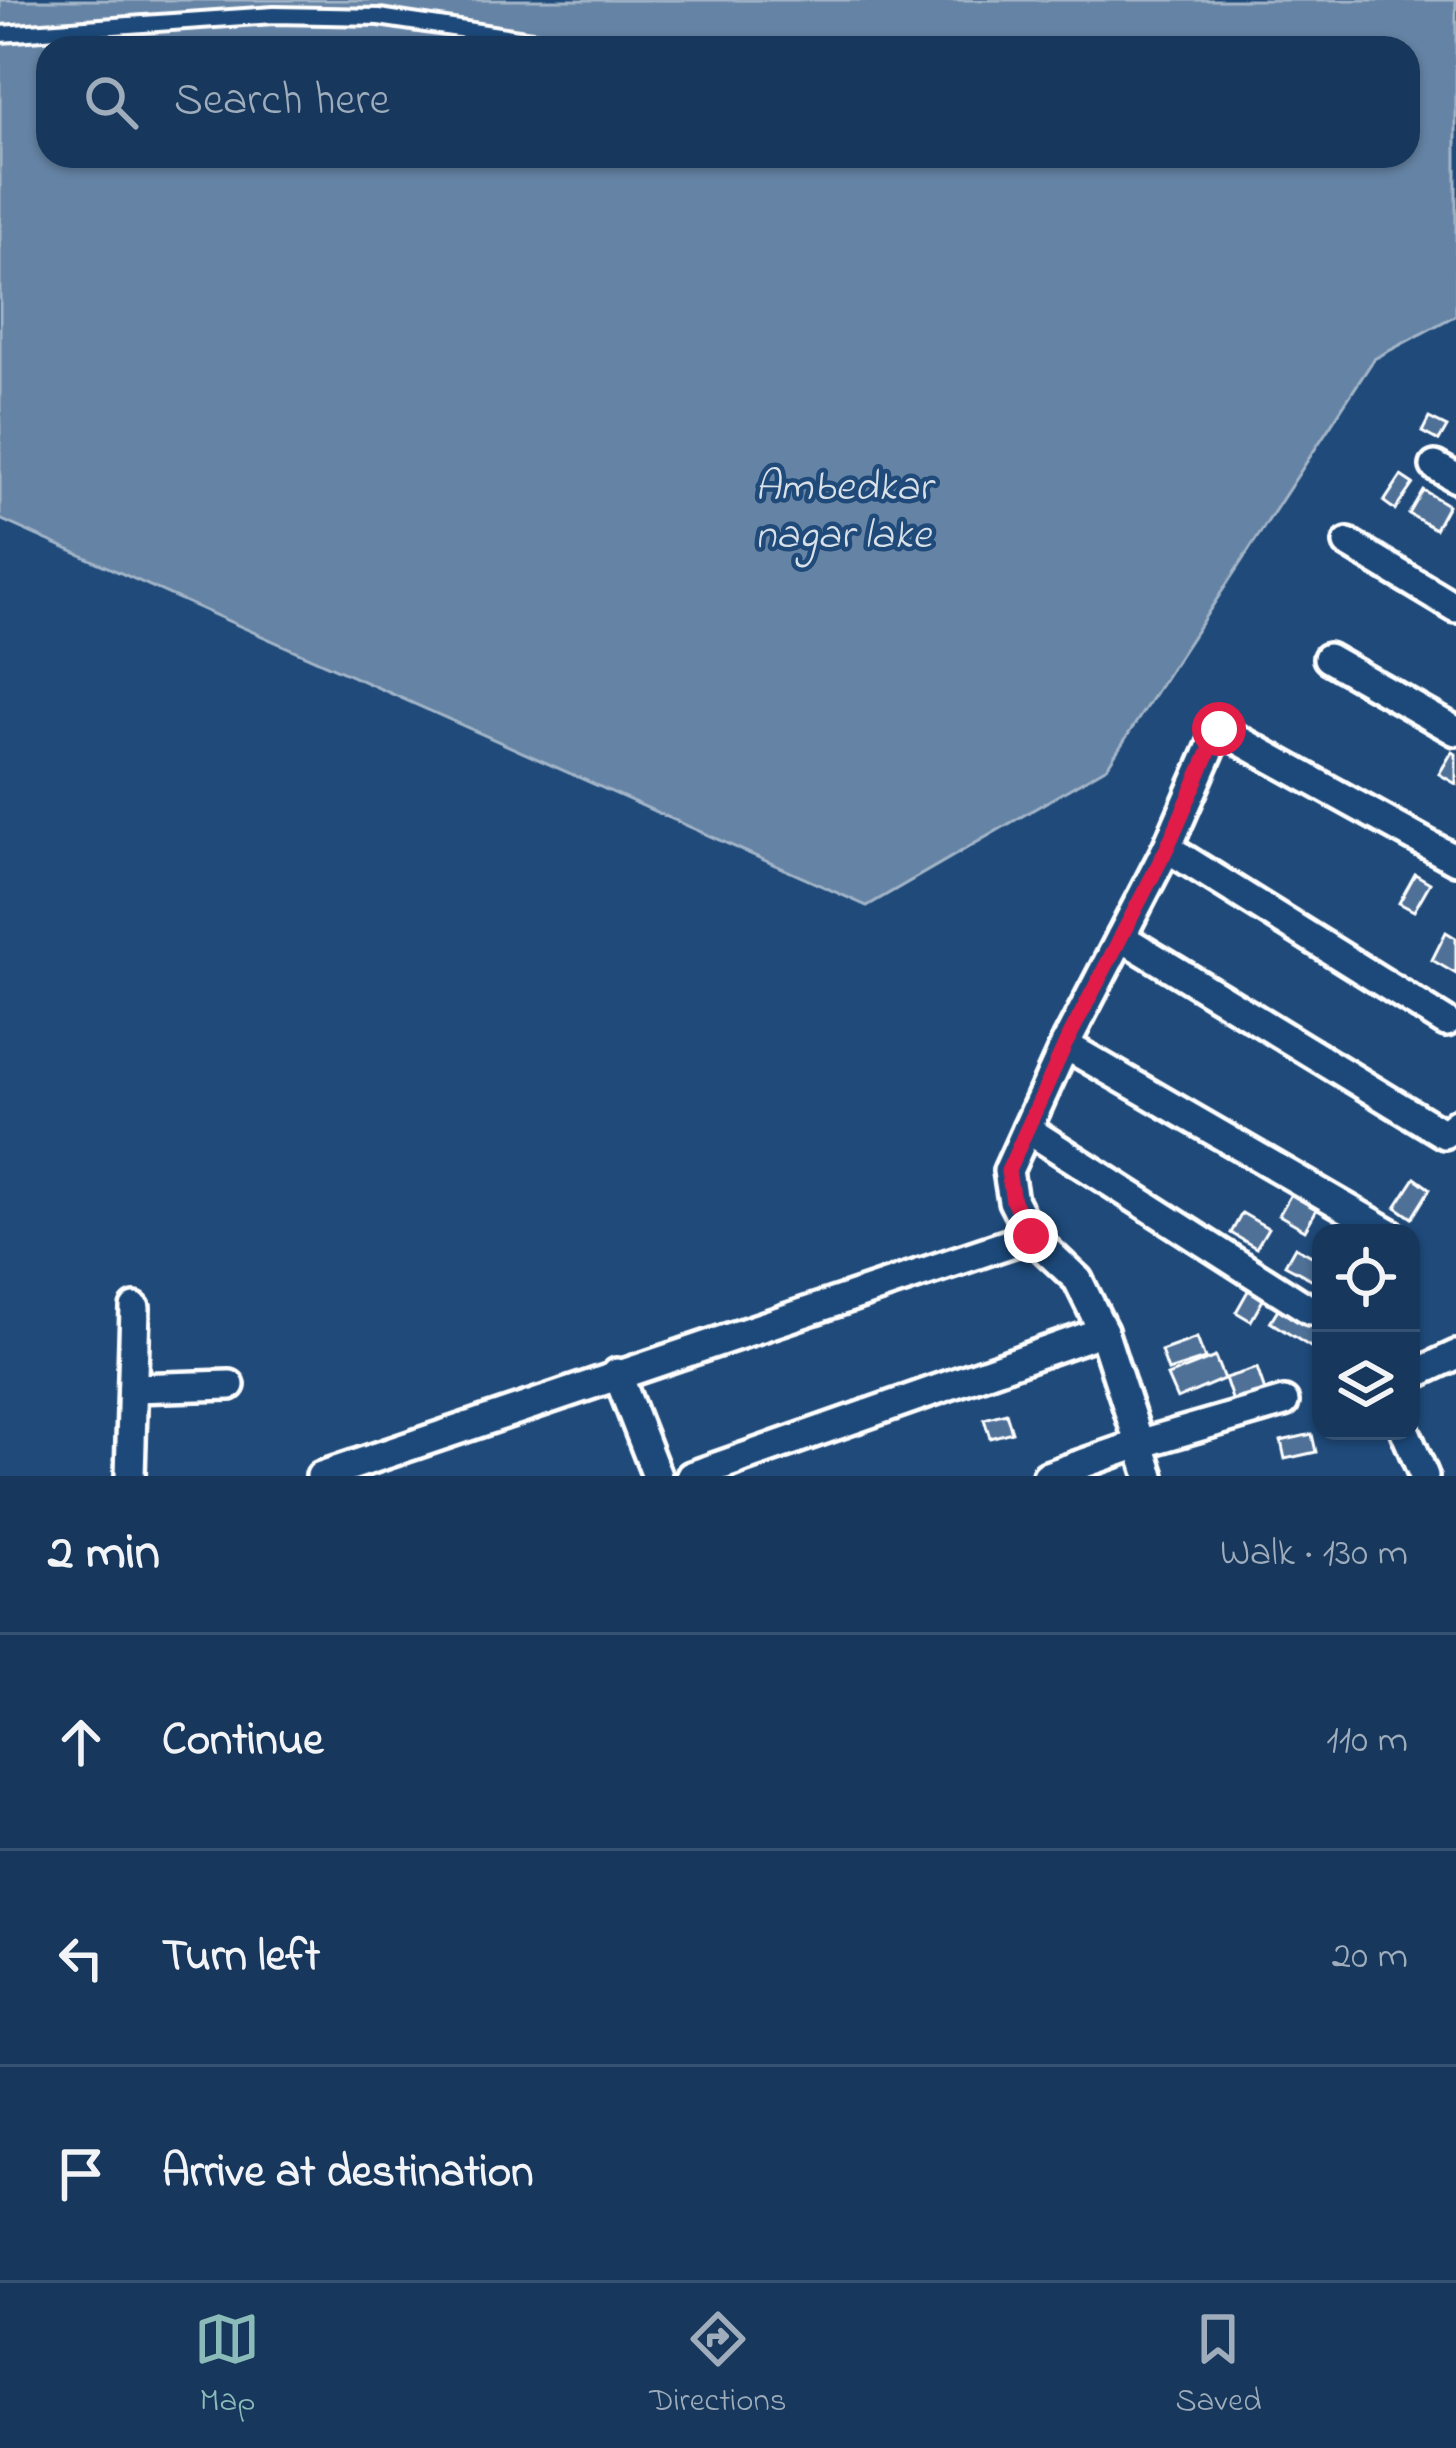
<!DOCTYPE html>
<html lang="en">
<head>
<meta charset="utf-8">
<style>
	:root { --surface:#17385c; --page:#203f62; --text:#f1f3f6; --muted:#9eacbb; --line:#365272; --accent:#8bbbb9 }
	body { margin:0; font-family:"Indie Flower",sans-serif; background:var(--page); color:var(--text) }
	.controls { position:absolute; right:36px; bottom:36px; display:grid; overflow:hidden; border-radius:24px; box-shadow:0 3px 9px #0004 }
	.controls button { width:108px; height:108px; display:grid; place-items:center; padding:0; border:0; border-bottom:3px solid var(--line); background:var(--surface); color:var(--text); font:60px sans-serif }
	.stop { position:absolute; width:36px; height:36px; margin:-27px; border:9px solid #e11d48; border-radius:50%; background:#fff }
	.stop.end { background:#e11d48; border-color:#fff; box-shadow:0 3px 12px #0008 }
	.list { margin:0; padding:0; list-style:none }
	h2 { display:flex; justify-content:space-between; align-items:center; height:156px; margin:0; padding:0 48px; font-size:51px }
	h2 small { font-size:39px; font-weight:400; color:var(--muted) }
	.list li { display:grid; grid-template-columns:78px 1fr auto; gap:36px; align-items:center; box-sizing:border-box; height:216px; padding:0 48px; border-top:3px solid var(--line) }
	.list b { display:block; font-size:45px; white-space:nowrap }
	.list em { font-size:39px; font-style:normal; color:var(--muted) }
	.icon { flex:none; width:66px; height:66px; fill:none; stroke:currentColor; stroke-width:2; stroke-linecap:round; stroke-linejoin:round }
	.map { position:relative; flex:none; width:1456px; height:1476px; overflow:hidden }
	.search { position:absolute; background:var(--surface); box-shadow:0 3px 9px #0004; left:36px; right:36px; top:36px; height:132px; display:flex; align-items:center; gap:30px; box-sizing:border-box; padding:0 42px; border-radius:36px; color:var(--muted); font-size:45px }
	.sheet { height:804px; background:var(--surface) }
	nav { display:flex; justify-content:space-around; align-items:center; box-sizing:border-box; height:168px; border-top:3px solid var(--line); background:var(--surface); font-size:33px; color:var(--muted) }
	nav a { display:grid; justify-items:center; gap:6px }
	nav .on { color:var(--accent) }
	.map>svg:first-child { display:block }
	.water { fill:#6583a4; stroke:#a3b5c8; stroke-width:3; fill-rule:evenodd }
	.building { fill:#507197; stroke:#fff; stroke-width:3 }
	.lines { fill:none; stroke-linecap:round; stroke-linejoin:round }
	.lane-casing { stroke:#fff; stroke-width:22 }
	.street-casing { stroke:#fff; stroke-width:36 }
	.lane { stroke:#1f4a7a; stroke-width:14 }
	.street { stroke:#1f4a7a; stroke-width:27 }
	.route { stroke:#e11d48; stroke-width:15 }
	.labels { text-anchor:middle; stroke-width:9; stroke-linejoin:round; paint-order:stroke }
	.water-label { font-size:42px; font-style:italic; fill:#d8e0e8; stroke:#1f4a7a }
</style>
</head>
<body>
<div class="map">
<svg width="1456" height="1476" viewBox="0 0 1456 1476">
	<rect width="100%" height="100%" fill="#1f4a7a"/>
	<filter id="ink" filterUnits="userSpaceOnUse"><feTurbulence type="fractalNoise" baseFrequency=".00833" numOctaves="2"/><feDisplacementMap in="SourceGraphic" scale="24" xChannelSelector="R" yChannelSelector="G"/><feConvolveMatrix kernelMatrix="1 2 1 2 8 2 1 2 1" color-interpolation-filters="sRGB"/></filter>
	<g filter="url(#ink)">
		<path class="water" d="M 0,0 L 1456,0 L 1456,315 L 1374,359 L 1107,767 L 867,906 L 0,519 ZM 48,48 L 1408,48 L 1408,156 L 48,156 Z"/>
		<g class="building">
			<polygon points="1429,418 1447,427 1439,441 1422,432"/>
			<polygon points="1401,476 1413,484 1395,510 1384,502"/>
			<polygon points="1423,490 1448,505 1435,529 1409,514"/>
			<polygon points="1452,752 1456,754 1456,784 1439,774"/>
			<polygon points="1415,874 1430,883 1414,911 1399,903"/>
			<polygon points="1446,932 1456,938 1456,974 1432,960"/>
			<polygon points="1415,1178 1430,1189 1412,1218 1396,1207"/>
			<polygon points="1291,1194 1317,1209 1305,1230 1279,1215"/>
			<polygon points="1242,1213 1268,1228 1256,1248 1231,1233"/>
			<polygon points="1295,1247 1321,1261 1313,1280 1285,1265"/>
			<polygon points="1253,1282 1268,1291 1251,1321 1236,1312"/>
			<polygon points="1284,1299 1321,1323 1321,1333 1312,1348 1270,1322"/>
			<polygon points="1197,1338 1205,1359 1168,1371 1161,1351"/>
			<polygon points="1215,1357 1224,1379 1177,1399 1167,1376"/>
			<polygon points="1257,1368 1265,1391 1233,1402 1225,1378"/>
			<polygon points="1006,1413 1012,1432 990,1438 984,1419"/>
			<polygon points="1312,1434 1316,1452 1285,1459 1281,1441"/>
		</g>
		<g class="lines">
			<defs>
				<polyline id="lane" points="0,34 274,15 379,17 545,42"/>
				<g id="street">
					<polyline points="1435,466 1456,478"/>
					<polyline points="1348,543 1456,608"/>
					<polyline points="1328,658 1456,731"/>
					<polyline points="1167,848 1446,1022"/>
					<polyline points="1121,937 1444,1134 1456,1124"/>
					<polyline points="1065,1045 1390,1233"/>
					<polyline points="1027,1129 1310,1310"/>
					<polyline points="617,1373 657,1476"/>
					<polyline points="1411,1376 1456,1355"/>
					<polyline points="133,1388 230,1385"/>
					<polyline points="1405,1431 1424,1476"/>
					<polyline points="130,1476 135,1308"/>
					<polyline points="321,1476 1031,1236"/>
					<polyline points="691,1476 1103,1331"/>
					<polyline points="1047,1476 1139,1444 1284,1402"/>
					<polyline points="1150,1476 1103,1331 1078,1280 1031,1236 1013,1201 1008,1171 1065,1045 1167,848 1219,729 1456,860"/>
				</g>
			</defs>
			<use href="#lane" class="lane-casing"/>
			<use href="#street" class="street-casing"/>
			<use href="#lane" class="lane"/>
			<use href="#street" class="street"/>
		</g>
	</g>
	<g class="lines" filter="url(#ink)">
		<polyline class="route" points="1031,1236 1013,1201 1008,1171 1065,1045 1167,848 1219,729"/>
	</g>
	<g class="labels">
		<g class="water-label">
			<text x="843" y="499">Ambedkar<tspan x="843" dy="48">nagar lake</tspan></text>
		</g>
	</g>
</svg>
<div class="controls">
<button><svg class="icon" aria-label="locate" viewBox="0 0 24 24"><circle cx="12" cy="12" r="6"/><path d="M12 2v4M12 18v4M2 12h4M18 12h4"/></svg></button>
<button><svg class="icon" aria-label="layers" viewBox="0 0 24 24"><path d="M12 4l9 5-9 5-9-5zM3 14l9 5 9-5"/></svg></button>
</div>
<div class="stop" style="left:1219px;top:729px"></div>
<div class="stop end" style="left:1031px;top:1236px"></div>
<div class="search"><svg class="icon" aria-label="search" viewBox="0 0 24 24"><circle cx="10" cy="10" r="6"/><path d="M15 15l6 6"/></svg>Search here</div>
</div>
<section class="sheet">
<h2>2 min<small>Walk · 130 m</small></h2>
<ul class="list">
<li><svg class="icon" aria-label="ahead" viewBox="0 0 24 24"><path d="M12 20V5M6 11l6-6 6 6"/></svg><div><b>Continue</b></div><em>110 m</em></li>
<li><svg class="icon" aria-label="left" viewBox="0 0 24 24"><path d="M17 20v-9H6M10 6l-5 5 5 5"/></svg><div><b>Turn left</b></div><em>20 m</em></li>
<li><svg class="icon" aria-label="arrive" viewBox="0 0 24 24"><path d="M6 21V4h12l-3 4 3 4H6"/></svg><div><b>Arrive at destination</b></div></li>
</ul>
</section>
<nav>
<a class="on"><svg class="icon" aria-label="map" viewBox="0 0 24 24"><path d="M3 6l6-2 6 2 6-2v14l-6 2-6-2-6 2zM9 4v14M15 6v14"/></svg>Map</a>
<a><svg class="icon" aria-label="directions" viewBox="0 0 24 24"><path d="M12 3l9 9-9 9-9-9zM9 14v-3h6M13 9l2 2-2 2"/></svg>Directions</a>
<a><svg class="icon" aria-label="saved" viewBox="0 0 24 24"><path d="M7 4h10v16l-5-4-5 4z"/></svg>Saved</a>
</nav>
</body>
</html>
